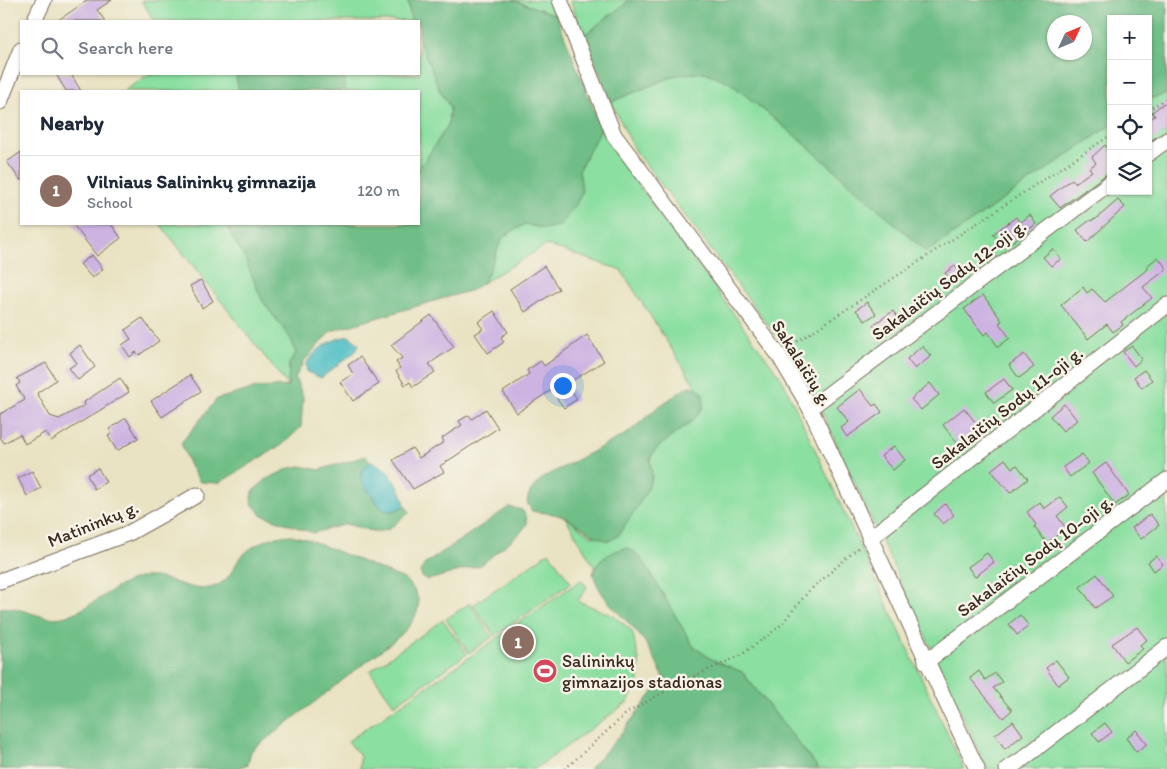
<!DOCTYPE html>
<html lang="en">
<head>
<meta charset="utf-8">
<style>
	:root { --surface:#fff; --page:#f2f2f3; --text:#1f2937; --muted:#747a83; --line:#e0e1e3; --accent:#b45309 }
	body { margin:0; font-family:Itim,sans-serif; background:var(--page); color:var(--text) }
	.controls { position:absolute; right:15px; top:15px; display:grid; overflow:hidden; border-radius:0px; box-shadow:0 1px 4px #0004 }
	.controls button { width:45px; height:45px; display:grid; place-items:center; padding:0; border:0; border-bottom:1px solid var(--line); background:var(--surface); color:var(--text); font:25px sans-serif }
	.compass { position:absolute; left:1047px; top:15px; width:45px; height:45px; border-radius:50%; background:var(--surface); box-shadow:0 1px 4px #0004; rotate:46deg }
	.you { position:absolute; left:562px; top:385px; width:18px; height:18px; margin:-12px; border:4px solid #fff; border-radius:50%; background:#1a73e8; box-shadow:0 0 0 8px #1a73e833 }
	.badge { display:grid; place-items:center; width:32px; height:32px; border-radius:50%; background:var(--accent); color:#fff; font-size:16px; font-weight:700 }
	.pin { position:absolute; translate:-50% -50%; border:2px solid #fff; box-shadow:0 1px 5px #0006 }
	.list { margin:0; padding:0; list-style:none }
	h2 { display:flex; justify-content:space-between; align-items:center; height:65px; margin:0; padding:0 20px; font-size:21px }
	h2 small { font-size:16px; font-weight:400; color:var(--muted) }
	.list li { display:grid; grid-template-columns:32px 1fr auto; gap:15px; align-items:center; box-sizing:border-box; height:70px; padding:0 20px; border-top:1px solid var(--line) }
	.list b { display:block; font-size:19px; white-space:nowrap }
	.list p { margin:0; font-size:16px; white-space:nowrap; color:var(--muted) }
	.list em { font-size:16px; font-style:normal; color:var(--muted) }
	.icon { flex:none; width:28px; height:28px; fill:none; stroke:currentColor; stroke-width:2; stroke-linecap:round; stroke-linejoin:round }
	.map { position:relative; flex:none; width:1167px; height:769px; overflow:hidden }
	.search { position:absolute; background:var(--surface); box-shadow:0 1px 4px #0004; left:20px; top:20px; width:400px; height:55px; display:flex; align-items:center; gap:12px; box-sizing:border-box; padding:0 18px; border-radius:0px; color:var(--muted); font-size:19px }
	.panel { position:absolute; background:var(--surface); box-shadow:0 1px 4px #0004; left:20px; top:90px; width:400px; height:135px; border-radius:0px }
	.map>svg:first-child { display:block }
	.green { fill:#8bdfa1; stroke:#638460 }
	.forest { fill:#70be87; stroke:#567452; fill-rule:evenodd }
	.water { fill:#50bec4; stroke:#467471 }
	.building { fill:#cdb3e2 }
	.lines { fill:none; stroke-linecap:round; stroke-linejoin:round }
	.minor-casing { stroke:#786b58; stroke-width:17 }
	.path { stroke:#786b58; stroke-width:2.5; stroke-dasharray:1 4; stroke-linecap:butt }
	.minor { stroke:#fff; stroke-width:15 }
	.labels { text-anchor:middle; stroke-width:5; stroke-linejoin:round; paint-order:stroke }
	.street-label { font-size:18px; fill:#3b2a1e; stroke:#f7f3e8 }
	.poi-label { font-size:18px; fill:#3b2a1e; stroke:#f7f3e8; text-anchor:start }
</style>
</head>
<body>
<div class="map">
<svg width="1167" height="769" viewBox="0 0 1167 769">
	<rect width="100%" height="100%" fill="#f7f3e8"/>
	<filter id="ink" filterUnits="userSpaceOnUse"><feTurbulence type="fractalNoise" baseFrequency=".02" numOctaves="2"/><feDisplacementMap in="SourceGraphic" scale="10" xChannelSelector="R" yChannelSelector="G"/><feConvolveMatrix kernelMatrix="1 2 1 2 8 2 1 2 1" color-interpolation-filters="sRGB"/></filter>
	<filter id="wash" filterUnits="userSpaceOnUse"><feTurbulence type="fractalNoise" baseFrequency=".0096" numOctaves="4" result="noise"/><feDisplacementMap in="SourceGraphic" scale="20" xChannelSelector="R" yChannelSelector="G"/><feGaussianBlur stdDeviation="1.12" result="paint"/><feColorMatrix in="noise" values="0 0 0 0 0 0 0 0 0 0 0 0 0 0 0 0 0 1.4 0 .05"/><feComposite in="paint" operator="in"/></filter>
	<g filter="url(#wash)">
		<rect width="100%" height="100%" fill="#e9e3c3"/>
		<g class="green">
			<polygon points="141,0 408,0 411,21 154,21"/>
			<polygon points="513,0 550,0 556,15 516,1"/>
			<polygon points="570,0 630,0 584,35"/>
			<polygon points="419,39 440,91 450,107 448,125 423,164 419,166 419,91 346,91 344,84 347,74 419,74"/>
			<polygon points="705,72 729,82 805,144 927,252 1111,125 1111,191 1148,191 1148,99 1167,94 1167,769 987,769 809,384 784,346 635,150 611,102 676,75"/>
			<polygon points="149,74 239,74 236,78 239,91 124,91"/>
			<polygon points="601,128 618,157 782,379 964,769 819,769 742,672 711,659 693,646 644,562 636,553 606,556 595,568 565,517 591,536 618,536 652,479 650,458 657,448 689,423 703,408 702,392 696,387 621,270 547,245 484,282 503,237 525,224 544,229 582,191 579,170"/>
			<polygon points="160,224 227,224 233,239 244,256 262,300 291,339 296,353 289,364 288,386"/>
			<polygon points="549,552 571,583 495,636 473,605"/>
			<polygon points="581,580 587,587 578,601 614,616 632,631 639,660 639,681 628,702 535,769 360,769 360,756 348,741"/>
			<polygon points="470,603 492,637 469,653 446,619"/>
			<polygon points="443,620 467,654 394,705 370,671"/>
		</g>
		<g class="forest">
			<polygon points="408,0 513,0 556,15 601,128 579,170 582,191 576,205 560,226 544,229 525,224 503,237 484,282 472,290 331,331 304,361 295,378 303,397 301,427 282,445 219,483 200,482 190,466 181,443 217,399 257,388 288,386 289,364 296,353 291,339 262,300 244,256 233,239 227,224 419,224 419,166 423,163 448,125 450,107 440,91 419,39 419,21 411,21"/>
			<path d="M 630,0 L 1167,0 L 1167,94 L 1148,99 L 1148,19 L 1111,19 L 1111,125 L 927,252 L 805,144 L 729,82 L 705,72 L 676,75 L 611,102 L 584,35 ZM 1054,22 L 1084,22 L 1084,52 L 1054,52 Z"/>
			<polygon points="239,74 347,74 344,84 346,91 239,91 236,78"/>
			<path d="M 689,386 C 696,387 701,388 703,396 C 711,420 659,437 651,457 C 648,463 654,472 651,480 C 645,499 629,518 618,536 L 609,541 C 591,537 580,524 564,517 C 554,513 543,513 532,511 L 527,502 C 529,490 535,485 544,477 L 628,433 L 658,407 Z"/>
			<polygon points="366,456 369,462 363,470 360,480 383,510 393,511 405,506 410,512 389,529 376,532 346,524 313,533 262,515 252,504 251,497 254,490 267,479 290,468 301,466 319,470"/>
			<polygon points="509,507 522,510 526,516 527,524 521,532 481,565 428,580 422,577 420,572 425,564"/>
			<path d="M 291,535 L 310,540 L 404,579 C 427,599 420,615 401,635 L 251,751 L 248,764 L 234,769 L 0,769 L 0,608 C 22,605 41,622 63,617 C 93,609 115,581 145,577 C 169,574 192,596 216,586 C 229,580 231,572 238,561 C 251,544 271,536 291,535 Z"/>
			<path d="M 627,548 L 636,553 L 644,562 L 693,646 L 711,659 L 742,672 L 819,769 L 589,769 L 616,740 L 664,678 C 657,665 651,649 641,637 C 624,615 601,602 593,573 C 598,558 612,551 627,548 Z"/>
		</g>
		<g class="water">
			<path d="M 349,336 L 359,344 L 356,351 L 321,378 L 307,372 L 306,364 C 316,349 331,339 349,336 Z"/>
			<path d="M 369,462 C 387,463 403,490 405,506 L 393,511 L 383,510 L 360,480 L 363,470 Z"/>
		</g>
		<g id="blocks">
			<g class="building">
				<polygon points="88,0 112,0 97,10 105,21 57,21"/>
				<polygon points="56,74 71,74 81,91 66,91"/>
				<polygon points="1167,101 1167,131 1148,142 1148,120 1155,116 1152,112"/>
				<polygon points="1105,145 1111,153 1111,171 1060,208 1050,196 1072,179 1075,183 1092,171 1089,168 1096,163 1092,157"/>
				<polygon points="21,152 21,181 7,162"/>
				<polygon points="1118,200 1125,207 1087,242 1077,230 1089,221 1096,219"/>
				<polygon points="1030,215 1036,224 1004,248 993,234 1016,217 1020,223"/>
				<polygon points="73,224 111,224 121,238 97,256"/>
				<polygon points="1053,249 1061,259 1051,266 1043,257"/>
				<polygon points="92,255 103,269 92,278 80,264"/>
				<polygon points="1158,257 1167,269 1143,287 1152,298 1121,322 1123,325 1113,332 1107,324 1088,339 1061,305 1083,287 1087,293 1092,289 1105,302 1149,268 1147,266"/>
				<polygon points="544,266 559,289 525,312 510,289"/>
				<polygon points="955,266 963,276 953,283 945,273"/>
				<polygon points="201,280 213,301 202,308 190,286"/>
				<polygon points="983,295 1002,321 999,323 1010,338 998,347 988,332 984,335 964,309"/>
				<polygon points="867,302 876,314 865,321 856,310"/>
				<polygon points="494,311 508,332 501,337 504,342 488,353 475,334 483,329 478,322"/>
				<polygon points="893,311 902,323 882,338 873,325"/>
				<polygon points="431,315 454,347 429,364 435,372 413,387 410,382 405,385 396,371 400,368 396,362 402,358 391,345"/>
				<polygon points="142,318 159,341 139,355 136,352 130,357 122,345 131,339 125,330"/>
				<polygon points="587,335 604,361 567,384 577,399 564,408 551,390 517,413 503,392 529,374 527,370 541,361 544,366"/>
				<polygon points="80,345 95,367 78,380 69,368 77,363 70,353"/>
				<polygon points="922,346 931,356 915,369 907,359"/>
				<polygon points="1132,346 1142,359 1134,366 1123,352"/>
				<polygon points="1024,354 1034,367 1019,378 1009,365"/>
				<polygon points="360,357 379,384 353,401 340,382 353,374 348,365"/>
				<polygon points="46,363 56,380 37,393 50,416 59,419 85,405 84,402 120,378 129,392 51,441 46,432 25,444 20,434 4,443 0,437 0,414 25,400 16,386 20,383 17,378"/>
				<polygon points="1144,370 1152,380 1142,388 1134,377"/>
				<polygon points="190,375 201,391 162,417 151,401"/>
				<polygon points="1004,379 1012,390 994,403 986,392"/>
				<polygon points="930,383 939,395 921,410 911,399"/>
				<polygon points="860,389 873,406 876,404 882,412 847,437 841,428 849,422 837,407"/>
				<polygon points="1064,404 1077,420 1063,431 1050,416"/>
				<polygon points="964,408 980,428 974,432 977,436 961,448 943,425"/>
				<polygon points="486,409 498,428 440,466 444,472 413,489 393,460 412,448 419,458 444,442 442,438 462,425 459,421 469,415 472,419"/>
				<polygon points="126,418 138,438 117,451 108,436 112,433 109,429"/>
				<polygon points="894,446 905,460 893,470 881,456"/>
				<polygon points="1082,454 1089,463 1070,477 1063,467"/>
				<polygon points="1005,459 1012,468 1017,465 1028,479 1010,493 991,470"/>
				<polygon points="1106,463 1129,495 1115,505 1092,473"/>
				<polygon points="98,468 106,482 94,489 87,475"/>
				<polygon points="32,471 41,488 27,496 18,478"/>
				<polygon points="1060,497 1068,507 1057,516 1066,528 1047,543 1034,527 1036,525 1027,512 1040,502 1044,509"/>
				<polygon points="945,504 954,515 943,524 934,514"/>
				<polygon points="1150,514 1159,525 1141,539 1132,528"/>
				<polygon points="987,553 994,562 975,577 968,567"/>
				<polygon points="1156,556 1163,564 1154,571 1148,562"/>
				<polygon points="1097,574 1113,596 1095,608 1080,587"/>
				<polygon points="1020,615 1029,626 1017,635 1009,624"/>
				<polygon points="1137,627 1147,640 1140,645 1143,649 1125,662 1112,644"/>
				<polygon points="1056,660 1069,677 1058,685 1046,668"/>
				<polygon points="979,671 985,680 995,673 1002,682 993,688 1012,710 1003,718 970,678"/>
				<polygon points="1013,721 1023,735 1005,749 995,735"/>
				<polygon points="1105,723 1112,732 1099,742 1092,733"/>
				<polygon points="1136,730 1147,744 1136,752 1126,738"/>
			</g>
		</g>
	</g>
	<g filter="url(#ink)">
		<use href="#blocks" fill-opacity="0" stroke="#786b58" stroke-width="1"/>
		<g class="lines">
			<defs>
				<g id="minor">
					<polyline points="560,0 614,135 778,354 810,408 977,769"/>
					<polyline points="34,21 44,0"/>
					<polyline points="0,102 21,49"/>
					<polyline points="1148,154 1167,140"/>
					<polyline points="810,408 1111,182"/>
					<polyline points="869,539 1167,305"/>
					<polyline points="0,581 129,533 197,495"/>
					<polyline points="926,662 1167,480"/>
					<polyline points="1007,769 1020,761 1167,647"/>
				</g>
			</defs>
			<use href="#minor" class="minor-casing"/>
			<g class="path">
				<polyline points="1148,110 1167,98"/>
				<polyline points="789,347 1111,135"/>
				<polyline points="565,769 627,713 687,679 740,656 779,627 809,591 858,548"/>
			</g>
			<use href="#minor" class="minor"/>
		</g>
	</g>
	<defs>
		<symbol id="stadium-disc" viewBox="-11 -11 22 22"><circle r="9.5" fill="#d1495b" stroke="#f7f3e8"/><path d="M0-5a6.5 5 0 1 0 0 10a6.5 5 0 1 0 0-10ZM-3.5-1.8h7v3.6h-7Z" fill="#fff"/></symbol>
	</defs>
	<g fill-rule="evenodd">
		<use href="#stadium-disc" x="531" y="657" width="28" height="28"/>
	</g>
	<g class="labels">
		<g class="street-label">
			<text transform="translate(949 280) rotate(-37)" y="6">Sakalaičių Sodų 12-oji g.</text>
			<text transform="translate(802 363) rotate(58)" y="6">Sakalaičių g.</text>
			<text transform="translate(1007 408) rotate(-38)" y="6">Sakalaičių Sodų 11-oji g.</text>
			<text transform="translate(93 524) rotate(-22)" y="6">Matininkų g.</text>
			<text transform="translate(1035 556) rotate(-37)" y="6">Sakalaičių Sodų 10-oji g.</text>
		</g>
		<g class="poi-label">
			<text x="562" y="667">Salininkų<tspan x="562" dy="21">gimnazijos stadionas</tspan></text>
		</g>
	</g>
</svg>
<div class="controls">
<button>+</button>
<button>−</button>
<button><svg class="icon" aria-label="locate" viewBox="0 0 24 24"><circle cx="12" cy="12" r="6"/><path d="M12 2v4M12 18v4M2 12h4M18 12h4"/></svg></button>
<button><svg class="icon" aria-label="layers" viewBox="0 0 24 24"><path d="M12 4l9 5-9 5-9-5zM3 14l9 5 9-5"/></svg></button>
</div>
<svg class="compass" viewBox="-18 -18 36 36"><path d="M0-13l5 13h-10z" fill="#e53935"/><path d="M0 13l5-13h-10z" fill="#747a83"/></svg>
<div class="you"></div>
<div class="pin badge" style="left:518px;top:642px;background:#8d6e63">1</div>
<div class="search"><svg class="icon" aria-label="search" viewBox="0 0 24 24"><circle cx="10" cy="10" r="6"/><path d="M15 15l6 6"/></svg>Search here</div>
<section class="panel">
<h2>Nearby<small></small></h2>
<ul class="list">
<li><span class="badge" style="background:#8d6e63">1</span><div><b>Vilniaus Salininkų gimnazija</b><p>School</p></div><em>120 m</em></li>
</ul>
</section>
</div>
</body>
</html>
